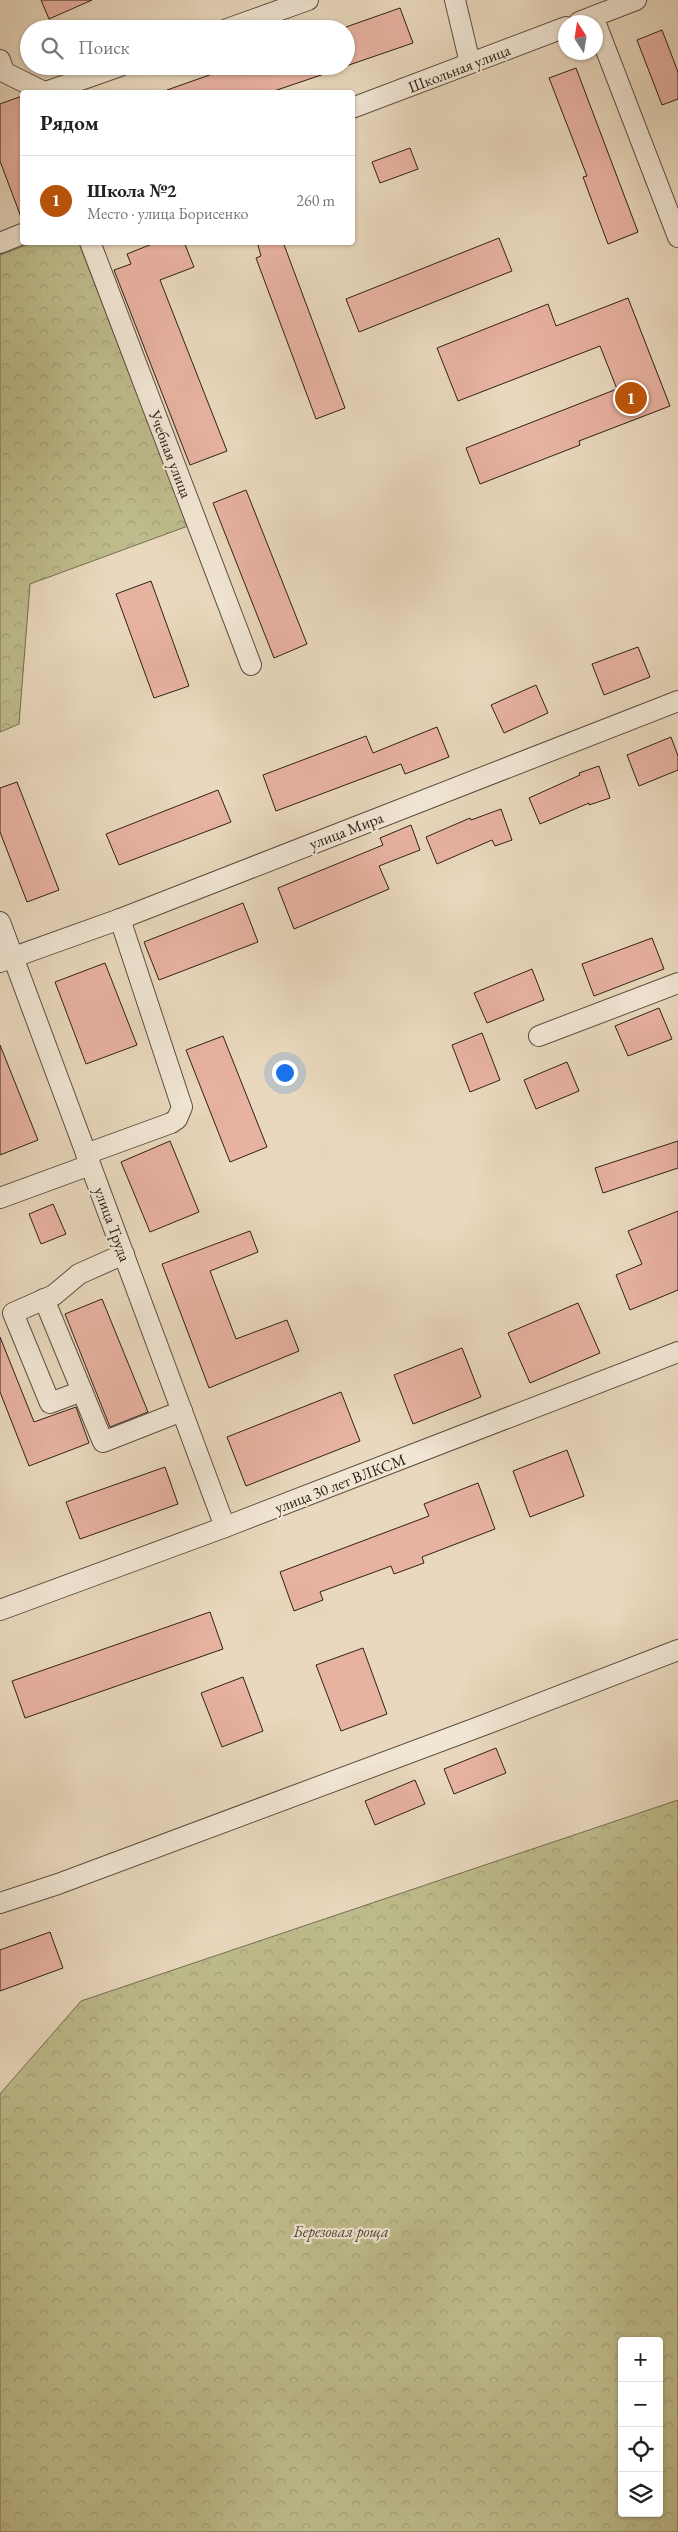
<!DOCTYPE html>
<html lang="ru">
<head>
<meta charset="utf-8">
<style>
	:root { --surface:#fff; --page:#f6f6f6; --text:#222; --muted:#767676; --line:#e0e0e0; --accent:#b45309 }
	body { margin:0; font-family:"EB Garamond",serif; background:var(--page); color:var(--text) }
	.controls { position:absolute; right:15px; bottom:15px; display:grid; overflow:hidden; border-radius:5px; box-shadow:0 1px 4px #0004 }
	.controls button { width:45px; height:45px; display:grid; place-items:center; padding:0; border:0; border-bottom:1px solid var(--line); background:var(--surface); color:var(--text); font:25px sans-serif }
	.compass { position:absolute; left:558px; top:15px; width:45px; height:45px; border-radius:50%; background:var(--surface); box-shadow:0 1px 4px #0004; rotate:348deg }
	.you { position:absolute; left:284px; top:1072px; width:18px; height:18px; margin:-12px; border:4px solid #fff; border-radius:50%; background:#1a73e8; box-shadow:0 0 0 8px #1a73e833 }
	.badge { display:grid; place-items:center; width:32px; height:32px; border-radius:50%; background:var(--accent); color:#fff; font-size:16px; font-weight:700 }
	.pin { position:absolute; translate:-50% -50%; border:2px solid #fff; box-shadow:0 1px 5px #0006 }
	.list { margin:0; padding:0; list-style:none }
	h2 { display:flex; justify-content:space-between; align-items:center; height:65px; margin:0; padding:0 20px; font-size:21px }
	h2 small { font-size:16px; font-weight:400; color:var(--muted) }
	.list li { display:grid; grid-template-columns:32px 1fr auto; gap:15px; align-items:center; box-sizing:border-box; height:90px; padding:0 20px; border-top:1px solid var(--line) }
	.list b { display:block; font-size:19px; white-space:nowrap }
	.list p { margin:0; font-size:16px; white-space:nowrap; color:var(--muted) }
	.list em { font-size:16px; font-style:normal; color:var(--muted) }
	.icon { flex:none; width:28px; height:28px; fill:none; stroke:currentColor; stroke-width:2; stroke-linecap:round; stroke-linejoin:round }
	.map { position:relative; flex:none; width:678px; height:2532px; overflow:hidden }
	.search { position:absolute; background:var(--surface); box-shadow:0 1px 4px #0004; left:20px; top:20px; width:335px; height:55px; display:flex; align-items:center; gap:12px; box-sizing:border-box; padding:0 18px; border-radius:28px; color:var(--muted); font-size:19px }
	.panel { position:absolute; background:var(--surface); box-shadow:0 1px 4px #0004; left:20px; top:90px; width:335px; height:155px; border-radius:5px }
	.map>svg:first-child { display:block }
	.forest { fill:url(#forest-crowns); stroke:#766e52; fill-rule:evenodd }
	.building { fill:#e8b2a1; stroke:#2e2118 }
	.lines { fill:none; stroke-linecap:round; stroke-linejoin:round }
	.minor-casing { stroke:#5d4f41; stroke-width:22 }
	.minor { stroke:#f1e6d4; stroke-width:20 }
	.labels { text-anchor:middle; stroke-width:4.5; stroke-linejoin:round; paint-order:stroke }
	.street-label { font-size:16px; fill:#2e2118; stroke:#f1e6d4 }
	.park-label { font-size:16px; font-style:italic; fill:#524835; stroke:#f1e6d4 }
</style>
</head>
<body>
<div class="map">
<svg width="678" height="2532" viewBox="0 0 678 2532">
	<defs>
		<pattern id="forest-crowns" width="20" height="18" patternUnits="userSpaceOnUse" patternTransform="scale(1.25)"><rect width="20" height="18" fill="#bebc8c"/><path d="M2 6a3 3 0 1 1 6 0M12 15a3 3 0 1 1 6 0" fill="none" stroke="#a4a178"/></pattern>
	</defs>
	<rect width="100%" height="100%" fill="#e9d8bd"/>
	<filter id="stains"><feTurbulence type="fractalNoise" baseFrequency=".004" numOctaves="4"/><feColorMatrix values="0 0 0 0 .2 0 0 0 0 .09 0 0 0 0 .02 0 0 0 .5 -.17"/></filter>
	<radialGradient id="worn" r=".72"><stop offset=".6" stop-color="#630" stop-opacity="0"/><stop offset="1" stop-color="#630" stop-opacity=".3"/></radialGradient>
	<g class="forest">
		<polygon points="32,243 79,243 188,526 30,584 19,724 0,732 0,255"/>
		<path d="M 678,1800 L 678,2532 L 0,2532 L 0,2094 L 81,2001 ZM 622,2341 L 659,2341 L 659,2513 L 622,2513 Z"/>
	</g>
	<g class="building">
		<polygon points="41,0 92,0 49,19"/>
		<polygon points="400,8 413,43 346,66 346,27"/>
		<polygon points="662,30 678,72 678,99 662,105 637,40"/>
		<polygon points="235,66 339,66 339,69 271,92 167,92 167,90"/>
		<polygon points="576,68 638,232 608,244 583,177 587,176 549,78"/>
		<polygon points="22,96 22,217 21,217 0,161 0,104"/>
		<polygon points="410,148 418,169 380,183 372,162"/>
		<polygon points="499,238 512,271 359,332 346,299"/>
		<polygon points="157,242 184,242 194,267 160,280 227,451 190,465 114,270 131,264 127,254"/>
		<polygon points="257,242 283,242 345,408 316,419 256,258 261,256"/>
		<polygon points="628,298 670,406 579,441 580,445 480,484 466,448 617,389 600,346 458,401 437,348 548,304 556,326"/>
		<polygon points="246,490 307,644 274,658 213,503"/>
		<polygon points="151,581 189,686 154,698 116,594"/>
		<polygon points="638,647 650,677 604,695 592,664"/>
		<polygon points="536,685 548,713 504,733 491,705"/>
		<polygon points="437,727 449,757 405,774 401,764 276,811 263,775 366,736 373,753"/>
		<polygon points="671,737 678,756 678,770 639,786 627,755"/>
		<polygon points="599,766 610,798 589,805 589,803 540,824 529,798 580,775 579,773"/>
		<polygon points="17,782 59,890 27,902 0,832 0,788"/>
		<polygon points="218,790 231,822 119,865 106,834"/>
		<polygon points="501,809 512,840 495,846 492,840 437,864 426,837 470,818 471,820"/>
		<polygon points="411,825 420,850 379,866 389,889 294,929 278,888 383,845 380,838"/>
		<polygon points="243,903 258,942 159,980 144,942"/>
		<polygon points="652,938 664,969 594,996 582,964"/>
		<polygon points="105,963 137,1045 86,1064 55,982"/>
		<polygon points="532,969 544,1000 487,1023 474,993"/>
		<polygon points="659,1008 672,1039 628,1056 615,1026"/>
		<polygon points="482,1033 500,1080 470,1092 452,1045"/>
		<polygon points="223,1036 267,1147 230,1162 186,1050"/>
		<polygon points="0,1045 38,1140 0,1155"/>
		<polygon points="567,1062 579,1091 536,1109 524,1080"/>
		<polygon points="170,1141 199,1212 150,1232 121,1162"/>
		<polygon points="678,1141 678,1168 603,1193 595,1168"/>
		<polygon points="53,1204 66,1234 41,1244 29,1214"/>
		<polygon points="678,1211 678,1290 630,1310 616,1275 642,1264 628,1231"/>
		<polygon points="250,1231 258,1252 210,1271 236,1339 287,1320 299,1351 209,1388 162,1264"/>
		<polygon points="102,1299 148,1412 110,1427 65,1314"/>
		<polygon points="578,1303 600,1353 530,1383 508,1333"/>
		<polygon points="0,1337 34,1422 76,1407 89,1443 29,1466 0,1392"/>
		<polygon points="462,1348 481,1397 413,1424 394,1375"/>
		<polygon points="341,1392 360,1441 246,1486 227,1437"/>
		<polygon points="567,1450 584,1496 530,1517 513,1471"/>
		<polygon points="165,1467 178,1504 80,1539 66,1502"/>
		<polygon points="478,1483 495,1529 422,1557 424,1563 394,1574 391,1566 320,1592 323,1600 294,1611 280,1572 429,1516 424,1504"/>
		<polygon points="210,1612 223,1649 25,1718 12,1681"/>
		<polygon points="363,1648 387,1714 341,1731 316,1665"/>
		<polygon points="243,1677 263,1731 222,1747 201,1693"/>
		<polygon points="496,1748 506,1773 454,1794 444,1769"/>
		<polygon points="415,1780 425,1804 375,1825 365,1801"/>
		<polygon points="50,1932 63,1968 0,1991 0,1950"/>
	</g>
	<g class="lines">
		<defs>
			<g id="minor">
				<polyline points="455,0 470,63"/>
				<polyline points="579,22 636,0"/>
				<polyline points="596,24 678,237"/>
				<polyline points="227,29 308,0"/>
				<polyline points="0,60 4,72 44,92"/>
				<polyline points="46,92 120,66"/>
				<polyline points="352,108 566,27"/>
				<polyline points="90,242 251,665"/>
				<polyline points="0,243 22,234"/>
				<polyline points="0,922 225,1527"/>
				<polyline points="0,962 120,919 678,701"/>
				<polyline points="539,1036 678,983"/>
				<polyline points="86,1154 171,1123 177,1119 182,1107 120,919"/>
				<polyline points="0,1198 90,1165"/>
				<polyline points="124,1254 79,1274 54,1295 13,1313 50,1403 82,1391 103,1442 182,1411"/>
				<polyline points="44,1299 82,1391"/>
				<polyline points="0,1610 225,1527 678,1352"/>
				<polyline points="0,1903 58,1884 484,1725 678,1650"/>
			</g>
		</defs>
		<use href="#minor" class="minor-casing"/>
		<use href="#minor" class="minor"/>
	</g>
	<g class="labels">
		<g class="street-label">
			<text transform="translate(459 68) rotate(-21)" y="6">Школьная улица</text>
			<text transform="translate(171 454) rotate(69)" y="6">Учебная улица</text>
			<text transform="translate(346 830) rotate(-21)" y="6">улица Мира</text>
			<text transform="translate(113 1224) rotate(70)" y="6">улица Труда</text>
			<text transform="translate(340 1483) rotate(-21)" y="6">улица 30 лет ВЛКСМ</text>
		</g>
		<g class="park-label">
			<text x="341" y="2237">Березовая роща</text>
		</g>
	</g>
	<rect width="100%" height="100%" filter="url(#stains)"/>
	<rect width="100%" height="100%" fill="url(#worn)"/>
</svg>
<div class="controls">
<button>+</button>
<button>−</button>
<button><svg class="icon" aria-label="locate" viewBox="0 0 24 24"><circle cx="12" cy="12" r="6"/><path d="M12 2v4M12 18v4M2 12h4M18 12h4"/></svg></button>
<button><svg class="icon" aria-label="layers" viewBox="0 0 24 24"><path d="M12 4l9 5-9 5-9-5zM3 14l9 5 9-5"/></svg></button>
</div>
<svg class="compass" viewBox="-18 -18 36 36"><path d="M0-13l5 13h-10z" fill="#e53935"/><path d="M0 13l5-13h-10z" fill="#767676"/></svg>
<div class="you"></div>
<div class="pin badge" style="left:631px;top:398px">1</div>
<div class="search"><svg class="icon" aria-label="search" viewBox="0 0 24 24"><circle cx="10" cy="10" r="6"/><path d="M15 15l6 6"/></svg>Поиск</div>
<section class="panel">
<h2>Рядом<small></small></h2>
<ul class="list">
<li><span class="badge">1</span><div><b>Школа №2</b><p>Место · улица Борисенко</p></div><em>260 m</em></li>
</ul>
</section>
</div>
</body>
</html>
